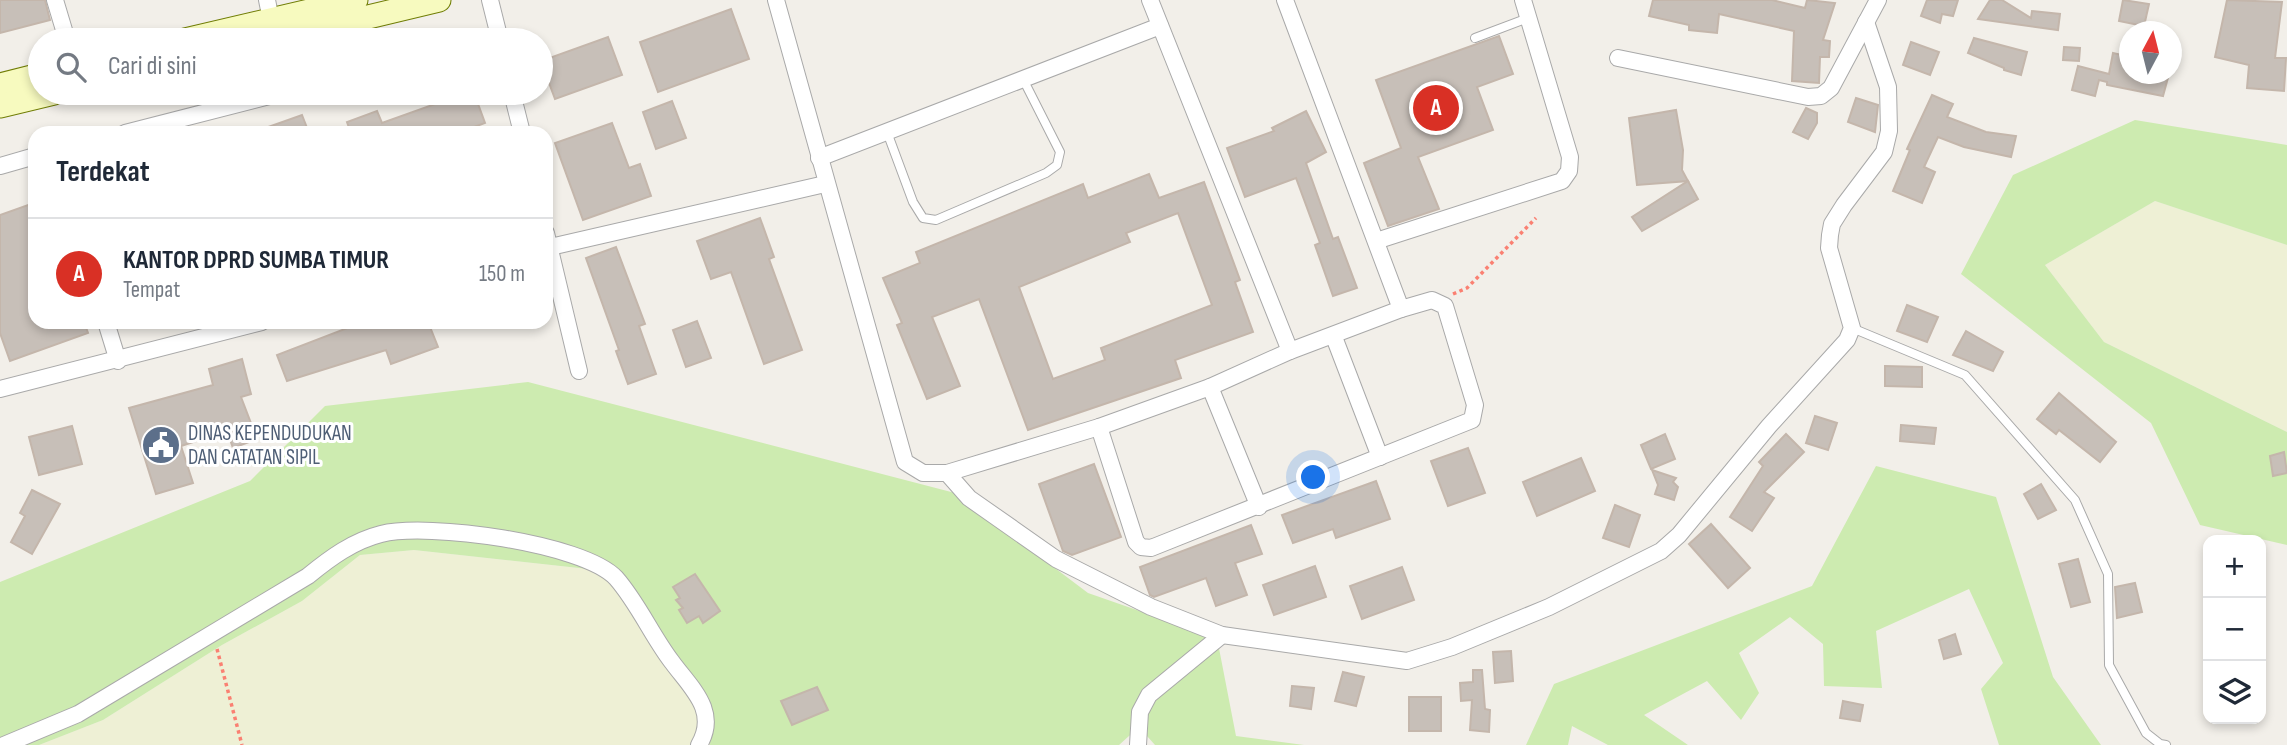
<!DOCTYPE html>
<html lang="id">
<head>
<meta charset="utf-8">
<style>
	:root { --surface:#fff; --page:#f2f2f3; --text:#1f2937; --muted:#747a83; --line:#e0e1e3; --accent:#d93025 }
	body { margin:0; font-family:"Sofia Sans Condensed",sans-serif; background:var(--page); color:var(--text) }
	.controls { position:absolute; right:21px; bottom:21px; display:grid; overflow:hidden; border-radius:14px; box-shadow:0 4px 10px #0003 }
	.controls button { width:63px; height:63px; display:grid; place-items:center; padding:0; border:0; border-bottom:2px solid var(--line); background:var(--surface); color:var(--text); font:35px sans-serif }
	.compass { position:absolute; left:2119px; top:21px; width:63px; height:63px; border-radius:50%; background:var(--surface); box-shadow:0 4px 10px #0003; rotate:7deg }
	.you { position:absolute; left:1314px; top:478px; width:24px; height:24px; margin:-18px; border:5px solid #fff; border-radius:50%; background:#1a73e8; box-shadow:0 0 0 10px #1a73e833 }
	.badge { display:grid; place-items:center; width:46px; height:46px; border-radius:50%; background:var(--accent); color:#fff; font-size:23px; font-weight:700 }
	.pin { position:absolute; translate:-50% -50%; border:4px solid #fff; box-shadow:0 2px 7px #0006 }
	.list { margin:0; padding:0; list-style:none }
	h2 { display:flex; justify-content:space-between; align-items:center; height:91px; margin:0; padding:0 28px; font-size:30px }
	h2 small { font-size:23px; font-weight:400; color:var(--muted) }
	.list li { display:grid; grid-template-columns:46px 1fr auto; gap:21px; align-items:center; box-sizing:border-box; height:112px; padding:0 28px; border-top:2px solid var(--line) }
	.list b { display:block; font-size:26px; white-space:nowrap }
	.list p { margin:0; font-size:23px; white-space:nowrap; color:var(--muted) }
	.list em { font-size:23px; font-style:normal; color:var(--muted) }
	.icon { flex:none; width:38px; height:38px; fill:none; stroke:currentColor; stroke-width:2; stroke-linecap:round; stroke-linejoin:round }
	.map { position:relative; flex:none; width:2287px; height:745px; overflow:hidden }
	.search { position:absolute; background:var(--surface); box-shadow:0 4px 10px #0003; left:28px; top:28px; width:525px; height:77px; display:flex; align-items:center; gap:18px; box-sizing:border-box; padding:0 24px; border-radius:38px; color:var(--muted); font-size:26px }
	.panel { position:absolute; background:var(--surface); box-shadow:0 4px 10px #0003; left:28px; top:126px; width:525px; height:203px; border-radius:21px }
	.map>svg:first-child { display:block }
	.farmland { fill:#eef0d5 }
	.grass { fill:#cdebb0 }
	.building { fill:#c7bfb8; stroke:#c4b6ab; stroke-width:2; fill-rule:evenodd }
	.lines { fill:none; stroke-linecap:round; stroke-linejoin:round }
	.service-casing { stroke:#a9a9a9; stroke-width:10 }
	.minor-casing { stroke:#a9a9a9; stroke-width:18 }
	.secondary-casing { stroke:#707d05; stroke-width:25 }
	.path { stroke:#fa8072; stroke-width:3.5; stroke-dasharray:3.5 3.5; stroke-linecap:butt }
	.service { stroke:#fff; stroke-width:8 }
	.minor { stroke:#fff; stroke-width:16 }
	.secondary { stroke:#f7fabf; stroke-width:23 }
	.labels { text-anchor:middle; stroke-width:6; stroke-linejoin:round; paint-order:stroke }
	.service-label { font-size:21px; fill:#4e5e75; stroke:#fff; text-anchor:start }
</style>
</head>
<body>
<div class="map">
<svg width="2287" height="745" viewBox="0 0 2287 745">
	<rect width="100%" height="100%" fill="#f2efe9"/>
	<g class="farmland">
		<polygon points="2155,201 2287,245 2287,432 2104,342 2045,265"/>
		<polygon points="414,550 588,569 609,578 711,708 710,745 39,745 103,720 222,645 302,601 360,555"/>
	</g>
	<g class="grass">
		<polygon points="2135,120 2287,145 2287,245 2155,201 2045,265 2104,342 2287,432 2287,545 2200,525 2151,423 1961,274 2013,175"/>
		<polygon points="528,382 955,493 1088,593 1217,638 1236,736 1304,745 1155,745 1139,727 1119,745 710,745 711,708 609,578 588,569 414,550 360,555 302,601 222,645 103,720 39,745 0,745 0,582 250,481 325,406"/>
		<polygon points="1876,466 1996,497 2053,677 2101,745 1999,745 1981,689 2003,663 1969,589 1876,631 1882,688 1824,686 1823,644 1790,617 1739,653 1759,693 1741,720 1707,681 1644,715 1688,745 1608,745 1572,726 1568,745 1526,745 1554,684 1812,586"/>
	</g>
	<g class="building">
		<polygon points="0,0 45,0 50,20 0,33"/>
		<polygon points="1653,0 1772,0 1805,8 1807,0 1835,3 1823,40 1830,41 1829,57 1820,57 1819,83 1792,81 1794,31 1719,14 1717,33 1689,30 1689,25 1649,16"/>
		<polygon points="1927,0 1958,0 1953,16 1942,14 1940,23 1921,16"/>
		<polygon points="1990,0 2002,0 2031,18 2032,11 2060,14 2058,30 1978,19"/>
		<polygon points="2123,0 2149,4 2144,26 2119,21"/>
		<polygon points="2227,0 2282,2 2275,58 2286,58 2284,91 2247,88 2249,65 2215,57"/>
		<polygon points="731,9 749,59 658,92 640,42"/>
		<polygon points="1499,36 1513,74 1477,87 1493,130 1418,157 1439,209 1388,226 1364,163 1401,148 1376,80"/>
		<polygon points="608,37 622,75 555,99 541,61"/>
		<polygon points="1974,38 2027,52 2021,75 2004,70 2004,68 1968,53"/>
		<polygon points="1911,42 1939,52 1930,75 1903,65"/>
		<polygon points="2064,47 2080,48 2079,61 2063,60"/>
		<polygon points="2113,53 2130,57 2130,74 2169,74 2163,96 2107,85 2107,82 2099,80 2095,96 2072,90 2078,66 2109,74"/>
		<polygon points="466,93 474,93 485,123 458,133 351,133 347,122 377,111 382,123"/>
		<polygon points="1932,95 1953,104 1947,117 1986,132 2016,136 2011,157 1964,147 1938,137 1924,167 1935,172 1922,203 1893,191 1910,150 1907,149"/>
		<polygon points="1856,98 1878,105 1875,132 1848,122"/>
		<polygon points="672,101 686,138 656,149 643,112"/>
		<polygon points="1806,108 1817,113 1817,123 1808,139 1793,132"/>
		<polygon points="1676,110 1683,150 1682,170 1688,181 1637,185 1629,118"/>
		<polygon points="1306,111 1326,152 1306,163 1333,239 1338,237 1357,288 1333,296 1315,245 1320,243 1296,178 1245,197 1227,148 1274,131 1272,128"/>
		<polygon points="302,115 309,133 257,133 257,131"/>
		<polygon points="612,123 629,168 640,164 651,196 583,220 555,143"/>
		<path d="M 1149,174 L 1159,198 L 1204,182 L 1240,280 L 1235,282 L 1253,332 L 1175,360 L 1181,378 L 1028,430 L 979,299 L 932,317 L 960,386 L 927,399 L 897,325 L 902,323 L 883,278 L 920,263 L 916,252 L 1083,184 L 1088,198 ZM 1178,213 L 1212,305 L 1101,348 L 1105,360 L 1053,379 L 1019,287 L 1130,242 L 1126,233 Z"/>
		<polygon points="1688,181 1698,199 1642,231 1632,217"/>
		<polygon points="31,204 35,215 35,322 84,322 88,333 10,361 0,333 0,215"/>
		<polygon points="760,218 774,257 769,259 802,350 764,364 731,272 711,279 697,241"/>
		<polygon points="616,247 645,324 639,326 656,374 628,384 616,351 619,350 586,258"/>
		<polygon points="1907,305 1938,317 1927,342 1897,331"/>
		<polygon points="697,321 711,358 686,367 673,330"/>
		<polygon points="363,322 428,322 438,347 391,364 386,350 287,381 277,355"/>
		<polygon points="1966,331 2003,352 1993,371 1953,355"/>
		<polygon points="242,359 251,394 241,397 257,439 233,448 227,431 181,446 193,483 156,494 129,408 213,385 209,369"/>
		<polygon points="1885,366 1922,367 1922,387 1885,386"/>
		<polygon points="2059,393 2116,442 2100,462 2059,430 2056,434 2037,419"/>
		<polygon points="1815,416 1837,423 1828,450 1806,443"/>
		<polygon points="1901,425 1936,428 1934,444 1900,441"/>
		<polygon points="72,426 82,464 39,475 29,437"/>
		<polygon points="1665,434 1675,459 1651,469 1641,445"/>
		<polygon points="1786,434 1804,452 1764,492 1774,498 1752,531 1730,517 1763,466 1759,462"/>
		<polygon points="1468,448 1485,493 1448,506 1431,461"/>
		<polygon points="2284,452 2287,473 2273,476 2270,456"/>
		<polygon points="1581,458 1595,491 1537,516 1523,482"/>
		<polygon points="1094,464 1121,537 1072,555 1063,551 1039,484"/>
		<polygon points="1652,470 1676,478 1673,482 1678,487 1674,500 1655,494 1658,485"/>
		<polygon points="1376,481 1390,519 1336,538 1333,529 1293,543 1282,515"/>
		<polygon points="2041,484 2056,510 2038,519 2024,494"/>
		<polygon points="32,490 60,504 32,554 11,542 25,516 20,513"/>
		<polygon points="1615,505 1640,515 1629,547 1603,538"/>
		<polygon points="1711,524 1750,568 1728,588 1689,544"/>
		<polygon points="1251,525 1262,554 1235,563 1247,595 1216,606 1206,578 1154,597 1150,595 1140,567"/>
		<polygon points="2078,559 2090,602 2071,607 2059,564"/>
		<polygon points="1315,566 1326,597 1274,615 1263,585"/>
		<polygon points="1402,567 1414,600 1362,619 1350,586"/>
		<polygon points="695,574 720,611 703,623 699,616 687,623 679,610 683,608 676,600 680,598 673,587"/>
		<polygon points="2135,583 2142,612 2117,618 2115,587"/>
		<polygon points="1955,634 1961,654 1944,659 1939,640"/>
		<polygon points="1511,651 1513,681 1495,683 1493,652"/>
		<polygon points="1473,670 1482,670 1485,709 1490,710 1489,732 1470,730 1472,700 1461,701 1460,683 1473,682"/>
		<polygon points="1343,672 1364,677 1356,706 1335,701"/>
		<polygon points="1292,686 1314,688 1311,709 1290,706"/>
		<polygon points="817,687 828,710 792,725 781,701"/>
		<rect x="1409" y="697" width="32" height="34"/>
		<polygon points="1843,701 1863,705 1860,721 1840,718"/>
	</g>
	<g class="lines">
		<defs>
			<g id="service">
				<polyline points="1475,38 1528,18"/>
				<polyline points="887,132 913,202 923,218 936,220 1046,173 1057,165 1060,152 1023,79"/>
				<polyline points="1852,328 1965,375 2075,500 2108,574 2109,665 2146,733 2160,744 2166,745"/>
			</g>
			<g id="minor">
				<polyline points="55,0 67,40"/>
				<polyline points="267,0 271,20"/>
				<polyline points="490,0 500,40"/>
				<polyline points="776,0 905,462 923,473 947,473 1099,427 1210,387 1290,351 1401,309 1285,0"/>
				<polyline points="1150,0 1290,351"/>
				<polyline points="1618,58 1808,97 1821,96 1831,88 1878,0"/>
				<polyline points="512,93 522,133"/>
				<polyline points="125,133 281,93"/>
				<polyline points="819,158 1160,26"/>
				<polyline points="0,166 35,156"/>
				<polyline points="546,233 579,371"/>
				<polyline points="1376,241 1562,181 1569,171 1570,157 1523,0"/>
				<polyline points="546,248 825,184"/>
				<polyline points="106,322 118,361"/>
				<polyline points="1334,337 1380,457"/>
				<polyline points="1210,387 1259,507"/>
				<polyline points="0,389 262,322"/>
				<polyline points="1099,427 1136,542 1141,547 1151,548 1472,420 1475,405 1445,306 1432,300 1401,309"/>
				<polyline points="947,473 969,498 1056,559 1151,607 1222,635 1407,661 1452,647 1549,607 1661,551 1679,535 1769,426 1847,340 1852,328 1829,248 1830,235 1832,224 1844,205 1884,152 1889,131 1888,87 1866,22"/>
				<path d="M 4,745 L 78,714 L 308,576 C 330,558 353,541 381,534 C 427,522 583,543 616,578 C 638,603 652,636 672,662 C 691,688 719,711 699,745"/>
				<polyline points="1138,745 1140,712 1149,695 1222,635"/>
			</g>
			<g id="secondary">
				<polyline points="185,40 356,0"/>
				<polyline points="272,40 439,0"/>
				<polyline points="0,85 40,75"/>
				<polyline points="0,106 54,93"/>
			</g>
		</defs>
		<use href="#service" class="service-casing"/>
		<use href="#minor" class="minor-casing"/>
		<use href="#secondary" class="secondary-casing"/>
		<g class="path">
			<polyline points="1453,294 1467,288 1536,218"/>
			<polyline points="217,649 242,745"/>
		</g>
		<use href="#service" class="service"/>
		<use href="#minor" class="minor"/>
		<use href="#secondary" class="secondary"/>
	</g>
	<defs>
		<symbol id="civic-disc" viewBox="-11 -11 22 22"><circle r="9.5" fill="#5c6f8a" stroke="#fff"/><path d="M-.6-6.5H3V-4.5H.6V-3L4-1V1h2V6H-6V1h2V-1L-.6-3ZM-1.2 2.5V6h2.4V2.5Z" fill="#fff"/></symbol>
	</defs>
	<g fill-rule="evenodd">
		<use href="#civic-disc" x="139" y="423" width="44" height="44"/>
	</g>
	<g class="labels">
		<g class="service-label">
			<text x="188" y="440">DINAS KEPENDUDUKAN<tspan x="188" dy="24">DAN CATATAN SIPIL</tspan></text>
		</g>
	</g>
</svg>
<div class="controls">
<button>+</button>
<button>−</button>
<button><svg class="icon" aria-label="layers" viewBox="0 0 24 24"><path d="M12 4l9 5-9 5-9-5zM3 14l9 5 9-5"/></svg></button>
</div>
<svg class="compass" viewBox="-18 -18 36 36"><path d="M0-13l5 13h-10z" fill="#e53935"/><path d="M0 13l5-13h-10z" fill="#747a83"/></svg>
<div class="you"></div>
<div class="pin badge" style="left:1436px;top:108px">A</div>
<div class="search"><svg class="icon" aria-label="search" viewBox="0 0 24 24"><circle cx="10" cy="10" r="6"/><path d="M15 15l6 6"/></svg>Cari di sini</div>
<section class="panel">
<h2>Terdekat<small></small></h2>
<ul class="list">
<li><span class="badge">A</span><div><b>KANTOR DPRD SUMBA TIMUR</b><p>Tempat</p></div><em>150 m</em></li>
</ul>
</section>
</div>
</body>
</html>
